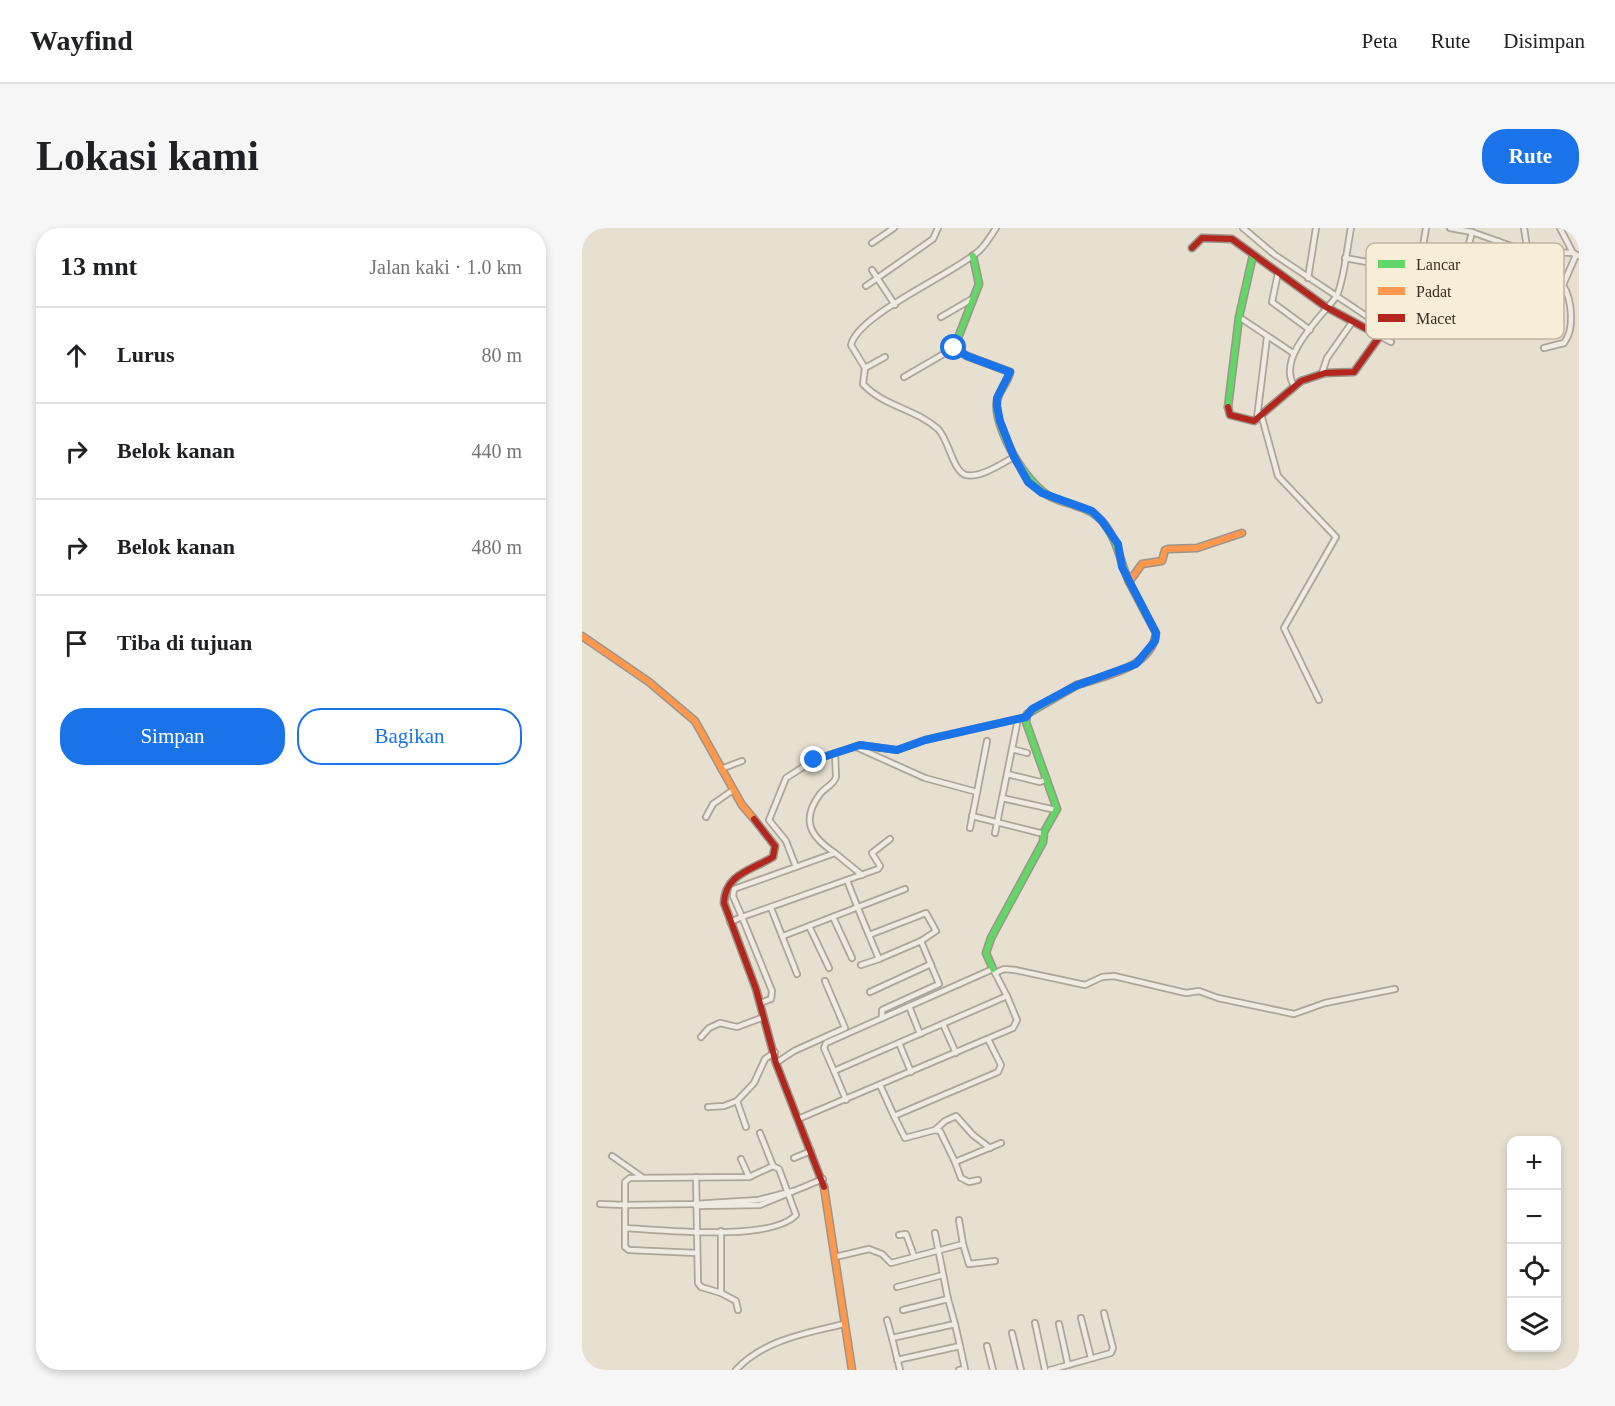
<!DOCTYPE html>
<html lang="id">
<head>
<meta charset="utf-8">
<style>
	:root { --surface:#fff; --page:#f6f6f6; --text:#202124; --muted:#757577; --line:#e0e0e0; --accent:#1a73e8 }
	body { margin:0; font-family:Georgia,serif; background:var(--page); color:var(--text) }
	.controls { position:absolute; right:18px; bottom:18px; display:grid; overflow:hidden; border-radius:12px; box-shadow:0 3px 9px #0003 }
	.controls button { width:54px; height:54px; display:grid; place-items:center; padding:0; border:0; border-bottom:2px solid var(--line); background:var(--surface); color:var(--text); font:30px sans-serif }
	.stop { position:absolute; width:18px; height:18px; margin:-14px; border:4px solid #1a73e8; border-radius:50%; background:#fff }
	.stop.end { background:#1a73e8; border-color:#fff; box-shadow:0 2px 6px #0008 }
	.list { margin:0; padding:0; list-style:none }
	h2 { display:flex; justify-content:space-between; align-items:center; height:78px; margin:0; padding:0 24px; font-size:26px }
	h2 small { font-size:20px; font-weight:400; color:var(--muted) }
	.list li { display:grid; grid-template-columns:39px 1fr auto; gap:18px; align-items:center; box-sizing:border-box; height:96px; padding:0 24px; border-top:2px solid var(--line) }
	.list b { display:block; font-size:22px; white-space:nowrap }
	.list em { font-size:20px; font-style:normal; color:var(--muted) }
	.actions { display:flex; gap:12px; padding:18px 24px }
	.actions a { flex:1; padding:14px 0; border:2px solid var(--accent); border-radius:24px; text-align:center; font-size:21px; color:var(--accent) }
	.actions .main { background:var(--accent); color:#fff }
	.icon { flex:none; width:33px; height:33px; fill:none; stroke:currentColor; stroke-width:2; stroke-linecap:round; stroke-linejoin:round }
	.map { position:relative; flex:none; width:997px; height:1142px; overflow:hidden; border-radius:24px }
	header { display:flex; align-items:center; gap:36px; box-sizing:border-box; height:84px; padding:0 30px; background:var(--surface); border-bottom:2px solid var(--line) }
	header strong { font-size:28px }
	nav { display:flex; gap:33px; margin-inline-start:auto; font-size:21px }
	.intro { display:flex; align-items:center; justify-content:space-between; box-sizing:border-box; height:144px; padding:0 36px }
	h1 { margin:0; font-size:42px }
	.button { padding:15px 27px; border-radius:24px; background:var(--accent); color:#fff; font-size:21px; font-weight:700 }
	main { display:flex; gap:36px; padding:0 36px }
	aside { flex:1; background:var(--surface); border-radius:24px; box-shadow:0 3px 9px #0003 }
	.map>svg:first-child { display:block }
	.lines { fill:none; stroke-linecap:round; stroke-linejoin:round }
	.street-casing { stroke:#ada599; stroke-width:8 }
	.fast-casing { stroke:#9c958a; stroke-width:9 }
	.slow-casing { stroke:#9c958a; stroke-width:9 }
	.jam-casing { stroke:#9c958a; stroke-width:9 }
	.street { stroke:#efebe3; stroke-width:4.5 }
	.fast { stroke:#63d668; stroke-width:6 }
	.slow { stroke:#ff974d; stroke-width:6 }
	.jam { stroke:#b3261e; stroke-width:6 }
	.route { stroke:#1a73e8; stroke-width:8 }
	.key { fill:#f7eed8; stroke:#bfb4a1; stroke-width:1.5 }
	.key-label { font-size:16px; fill:#3d2e20 }
</style>
</head>
<body>
<header>
<strong>Wayfind</strong>
<nav><a>Peta</a><a>Rute</a><a>Disimpan</a></nav>
</header>
<div class="intro"><h1>Lokasi kami</h1><a class="button">Rute</a></div>
<main>
<aside>
<h2>13 mnt<small>Jalan kaki · 1.0 km</small></h2>
<ul class="list">
<li><svg class="icon" aria-label="ahead" viewBox="0 0 24 24"><path d="M12 20V5M6 11l6-6 6 6"/></svg><div><b>Lurus</b></div><em>80 m</em></li>
<li><svg class="icon" aria-label="right" viewBox="0 0 24 24"><path d="M7 20v-9h11M14 6l5 5-5 5"/></svg><div><b>Belok kanan</b></div><em>440 m</em></li>
<li><svg class="icon" aria-label="right" viewBox="0 0 24 24"><path d="M7 20v-9h11M14 6l5 5-5 5"/></svg><div><b>Belok kanan</b></div><em>480 m</em></li>
<li><svg class="icon" aria-label="arrive" viewBox="0 0 24 24"><path d="M6 21V4h12l-3 4 3 4H6"/></svg><div><b>Tiba di tujuan</b></div></li>
</ul>
<div class="actions"><a class="main">Simpan</a><a>Bagikan</a></div>
</aside>
<div class="map">
<svg width="997" height="1142" viewBox="0 0 997 1142">
	<rect width="100%" height="100%" fill="#e7e0d1"/>
	<g class="lines">
		<defs>
			<g id="street">
				<path d="M 414,0 C 409,8 404,16 398,22 C 372,46 276,86 269,117 L 283,140 L 281,156 C 301,178 334,181 356,201 C 367,212 371,244 384,247 C 399,250 419,236 432,229"/>
				<polyline points="661,0 693,27 792,93 818,99 829,90 844,0"/>
				<polyline points="868,0 890,4 943,23 991,25"/>
				<polyline points="978,0 991,25 997,28"/>
				<polyline points="290,15 312,0"/>
				<polyline points="763,30 878,51 890,4"/>
				<polyline points="938,40 945,19 942,0"/>
				<polyline points="290,42 313,77"/>
				<polyline points="696,45 690,74 728,102"/>
				<polyline points="726,50 734,0"/>
				<polyline points="909,52 916,13"/>
				<polyline points="284,58 351,11 356,0"/>
				<polyline points="359,89 390,71"/>
				<polyline points="657,89 711,125"/>
				<polyline points="829,90 868,80 937,71 981,57 994,27"/>
				<polyline points="792,93 799,36"/>
				<polyline points="798,108 809,114"/>
				<path d="M 962,120 L 982,115 C 993,101 990,72 981,57"/>
				<polyline points="283,140 303,129"/>
				<polyline points="740,145 745,130 771,93"/>
				<polyline points="322,149 372,120"/>
				<path d="M 711,156 C 696,128 739,89 754,69 C 761,59 766,14 769,0"/>
				<polyline points="679,186 696,248 754,309 702,400 737,472"/>
				<polyline points="675,190 685,109"/>
				<polyline points="274,519 343,550 395,564"/>
				<polyline points="430,521 445,525"/>
				<polyline points="139,541 160,533"/>
				<polyline points="425,546 458,554 465,551"/>
				<polyline points="420,570 474,582"/>
				<polyline points="390,588 462,606"/>
				<polyline points="124,589 131,576 151,562"/>
				<polyline points="388,600 405,513"/>
				<polyline points="413,605 435,496"/>
				<path d="M 253,625 C 229,609 218,593 238,566 C 243,559 251,558 254,549 L 253,525"/>
				<polyline points="214,639 204,613 187,592 204,550 232,532 278,517 315,522 343,512 444,489"/>
				<path d="M 265,652 C 275,679 286,705 297,731 L 339,713 L 354,703 L 344,685 L 287,707"/>
				<polyline points="189,680 215,746"/>
				<polyline points="251,689 270,730"/>
				<polyline points="148,694 160,689 151,668 152,661 253,625 280,647"/>
				<polyline points="227,698 247,740"/>
				<polyline points="201,708 323,661"/>
				<polyline points="279,737 297,731"/>
				<polyline points="413,745 422,741 433,742 503,757 520,749 532,748 604,765 617,763 636,770 712,786 743,775 813,761"/>
				<polyline points="288,764 349,736"/>
				<polyline points="178,775 189,771 190,763 160,689 296,641 298,638 290,625 308,611"/>
				<polyline points="327,778 338,806"/>
				<polyline points="300,790 300,782 357,756 339,713"/>
				<polyline points="361,796 374,825"/>
				<polyline points="119,809 127,800 138,795 155,799 182,789"/>
				<polyline points="406,811 419,837 416,844 312,888 323,910 353,902 358,903 373,934 419,915"/>
				<polyline points="317,815 329,844"/>
				<polyline points="194,835 212,823 263,800 243,753"/>
				<polyline points="252,843 242,820 244,815 411,741 425,768"/>
				<polyline points="298,857 312,888"/>
				<polyline points="126,879 142,878 155,873"/>
				<polyline points="216,891 431,800 435,792 425,768 252,843 264,872"/>
				<polyline points="164,899 155,873 172,855 183,831 193,824"/>
				<polyline points="353,902 363,893 374,888 391,907 408,920"/>
				<polyline points="178,905 191,938 167,949 48,950 43,954 43,977 112,976 176,972 211,963"/>
				<polyline points="30,928 60,949"/>
				<polyline points="212,930 229,923"/>
				<polyline points="159,931 167,949"/>
				<polyline points="373,934 379,950 387,954 396,952"/>
				<polyline points="114,949 116,1055 119,1059 139,1065"/>
				<path d="M 18,976 L 43,977 L 43,1000 C 81,1002 188,1014 214,987 L 197,941 L 191,938"/>
				<polyline points="112,976 115,978 178,977 241,951"/>
				<polyline points="377,992 381,1016"/>
				<polyline points="43,1000 43,1019 47,1022 115,1025"/>
				<polyline points="139,1003 139,1065 154,1073 156,1082"/>
				<polyline points="353,1005 366,1071"/>
				<polyline points="317,1007 324,1006 332,1028"/>
				<polyline points="253,1029 287,1021 300,1026 309,1035 381,1016 387,1036 413,1033"/>
				<polyline points="315,1059 361,1047"/>
				<polyline points="321,1082 366,1071 373,1096"/>
				<polyline points="499,1090 509,1130"/>
				<polyline points="305,1092 310,1110"/>
				<polyline points="453,1095 463,1142"/>
				<polyline points="477,1096 486,1137"/>
				<polyline points="430,1105 439,1142"/>
				<polyline points="405,1118 411,1142"/>
				<polyline points="315,1132 378,1118 373,1096 310,1110 318,1142"/>
				<path d="M 154,1142 C 181,1112 225,1105 262,1096"/>
				<polyline points="377,1142 383,1141 378,1118"/>
				<polyline points="468,1142 529,1125 531,1120 522,1085"/>
			</g>
			<g id="fast">
				<path d="M 391,28 L 397,56 L 372,120 L 385,128 L 428,144 C 426,155 417,162 415,173 C 411,200 445,257 469,269 C 486,277 506,278 519,292 C 535,309 538,333 547,354"/>
				<polyline points="646,179 657,89 671,27"/>
				<polyline points="411,741 404,725 409,710 461,614 462,604 475,581 444,494 445,486 495,457"/>
			</g>
			<g id="slow">
				<polyline points="0,408 67,454 113,493 160,577 172,591"/>
				<path d="M 495,457 C 522,448 570,440 574,405 L 547,354 L 560,336 L 580,333 L 583,322 L 586,321 L 615,320 L 660,305"/>
				<polyline points="242,959 270,1142"/>
			</g>
			<g id="jam">
				<polyline points="610,20 620,10 650,11 744,79 798,108 772,144 743,145 719,153 672,193 648,187 646,179"/>
				<path d="M 172,591 L 193,618 L 191,629 C 170,642 143,646 142,675 L 174,761 L 194,835 L 242,959"/>
			</g>
		</defs>
		<use href="#street" class="street-casing"/>
		<use href="#fast" class="fast-casing"/>
		<use href="#slow" class="slow-casing"/>
		<use href="#jam" class="jam-casing"/>
		<use href="#street" class="street"/>
		<use href="#fast" class="fast"/>
		<use href="#slow" class="slow"/>
		<use href="#jam" class="jam"/>
	</g>
	<g class="lines">
		<polyline class="route" points="232,532 278,517 315,522 343,512 444,489 450,481 493,458 554,436 573,413 574,405 540,339 536,316 520,293 510,283 460,265 446,254 432,229 418,193 415,178 415,170 428,144 385,128 372,120"/>
	</g>
	<rect x="784" y="15" width="198" height="96" rx="9" class="key"/>
	<rect x="796" y="32" width="27" height="8" fill="#63d668"/>
	<rect x="796" y="59" width="27" height="8" fill="#ff974d"/>
	<rect x="796" y="86" width="27" height="8" fill="#b3261e"/>
	<g class="key-label">
		<text x="834" y="42">Lancar</text>
		<text x="834" y="69">Padat</text>
		<text x="834" y="96">Macet</text>
	</g>
</svg>
<div class="controls">
<button>+</button>
<button>−</button>
<button><svg class="icon" aria-label="locate" viewBox="0 0 24 24"><circle cx="12" cy="12" r="6"/><path d="M12 2v4M12 18v4M2 12h4M18 12h4"/></svg></button>
<button><svg class="icon" aria-label="layers" viewBox="0 0 24 24"><path d="M12 4l9 5-9 5-9-5zM3 14l9 5 9-5"/></svg></button>
</div>
<div class="stop" style="left:372px;top:120px"></div>
<div class="stop end" style="left:232px;top:532px"></div>
</div>
</main>
</body>
</html>
